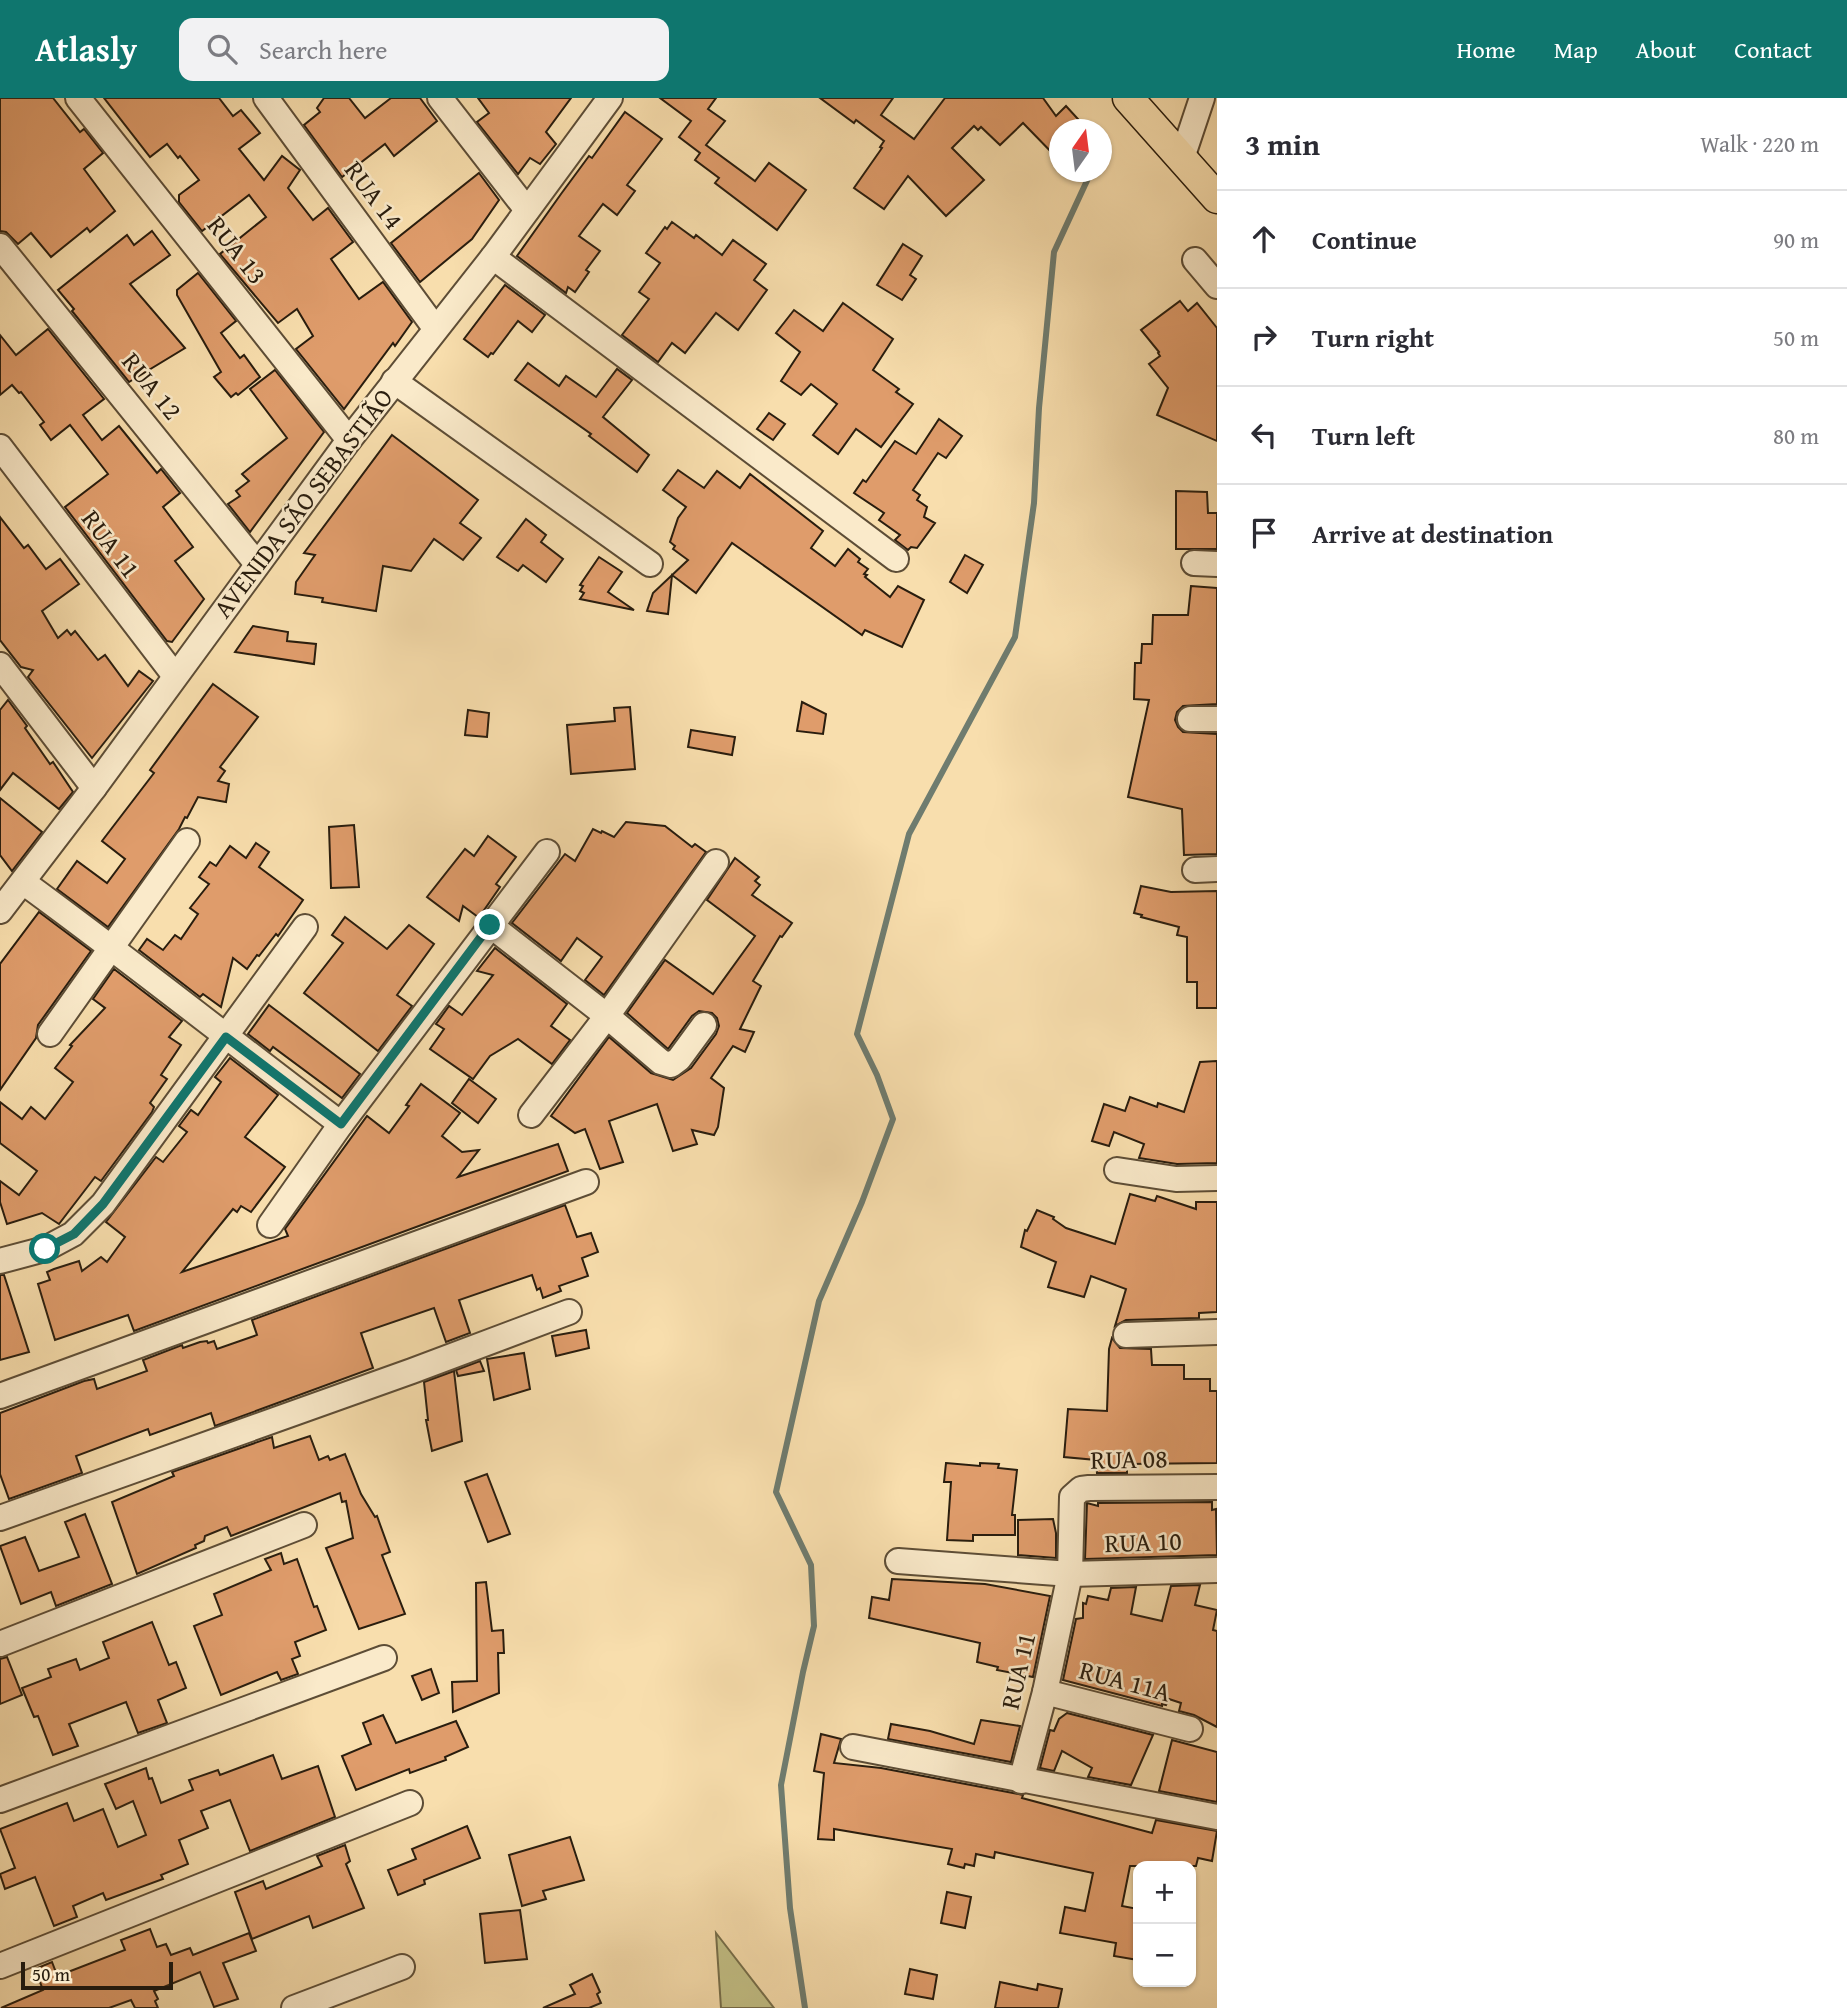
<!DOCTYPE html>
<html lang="en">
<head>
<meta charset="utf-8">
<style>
	:root { --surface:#fff; --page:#f2f2f3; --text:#2b2b33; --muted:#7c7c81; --line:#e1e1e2; --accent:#0f766e }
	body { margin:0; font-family:"Gentium Book Plus",serif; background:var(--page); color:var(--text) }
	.controls { position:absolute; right:21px; bottom:21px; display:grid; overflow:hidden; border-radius:14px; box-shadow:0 2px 5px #0004 }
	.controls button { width:63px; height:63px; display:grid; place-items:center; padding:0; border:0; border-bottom:2px solid var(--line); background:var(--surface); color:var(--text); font:35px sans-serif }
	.compass { position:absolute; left:1049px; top:21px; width:63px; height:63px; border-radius:50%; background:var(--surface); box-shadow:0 2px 5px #0004; rotate:14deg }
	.scale { position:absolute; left:21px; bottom:18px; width:152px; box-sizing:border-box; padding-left:7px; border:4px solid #291d0e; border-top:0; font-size:19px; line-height:24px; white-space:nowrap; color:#291d0e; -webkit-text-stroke:5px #faeaca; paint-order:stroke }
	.stop { position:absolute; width:21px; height:21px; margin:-16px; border:5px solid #0f766e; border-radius:50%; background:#fff }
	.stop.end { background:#0f766e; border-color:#fff; box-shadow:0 2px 7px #0008 }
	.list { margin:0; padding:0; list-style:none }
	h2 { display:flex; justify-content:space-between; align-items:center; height:91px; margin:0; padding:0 28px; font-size:30px }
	h2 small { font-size:23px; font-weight:400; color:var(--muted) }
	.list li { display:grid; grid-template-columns:46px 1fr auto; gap:21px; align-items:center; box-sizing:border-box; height:98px; padding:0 28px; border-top:2px solid var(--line) }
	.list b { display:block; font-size:26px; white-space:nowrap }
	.list em { font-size:23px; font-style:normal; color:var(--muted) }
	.icon { flex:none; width:38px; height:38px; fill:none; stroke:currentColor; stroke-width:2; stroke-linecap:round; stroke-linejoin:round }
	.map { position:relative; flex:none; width:1217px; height:1910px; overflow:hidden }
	header { display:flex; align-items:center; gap:42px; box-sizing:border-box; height:98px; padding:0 35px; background:var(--accent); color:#fff }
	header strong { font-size:33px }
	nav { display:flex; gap:38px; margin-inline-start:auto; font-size:24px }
	.search { width:490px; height:63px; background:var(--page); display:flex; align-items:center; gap:18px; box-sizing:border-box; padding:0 24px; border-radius:14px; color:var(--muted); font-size:26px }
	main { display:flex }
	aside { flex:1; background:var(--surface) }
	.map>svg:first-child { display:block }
	.green { fill:#c3c086; stroke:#766e4a; stroke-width:2 }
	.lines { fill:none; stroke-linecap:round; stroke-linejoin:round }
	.stream { stroke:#6f7c6f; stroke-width:6 }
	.building { fill:#df9c6b; stroke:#291d0e; stroke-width:2 }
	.minor-casing { stroke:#5d4d36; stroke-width:28 }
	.major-casing { stroke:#291d0e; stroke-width:33 }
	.minor { stroke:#faeaca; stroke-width:24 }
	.major { stroke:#f8dead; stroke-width:30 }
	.route { stroke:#0f766e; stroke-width:9 }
	.labels { text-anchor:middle; stroke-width:5; stroke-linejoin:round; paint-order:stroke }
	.street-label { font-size:26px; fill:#291d0e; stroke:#faeaca }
</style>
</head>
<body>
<header>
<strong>Atlasly</strong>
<div class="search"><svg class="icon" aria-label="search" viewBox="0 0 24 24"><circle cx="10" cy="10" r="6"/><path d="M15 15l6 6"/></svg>Search here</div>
<nav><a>Home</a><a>Map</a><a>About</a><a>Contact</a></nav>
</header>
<main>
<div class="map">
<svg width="1217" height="1910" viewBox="0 0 1217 1910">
	<rect width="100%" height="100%" fill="#f8dead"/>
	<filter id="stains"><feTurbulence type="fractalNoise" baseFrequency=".00286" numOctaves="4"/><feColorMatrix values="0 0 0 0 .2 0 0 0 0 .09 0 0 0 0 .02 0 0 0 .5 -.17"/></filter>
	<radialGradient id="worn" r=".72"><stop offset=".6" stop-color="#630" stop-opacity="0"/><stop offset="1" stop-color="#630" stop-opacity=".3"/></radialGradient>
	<polygon class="green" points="716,1835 774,1910 721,1910"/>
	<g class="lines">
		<g class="stream">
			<polyline points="1101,50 1102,48"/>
			<polyline points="805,1910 790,1810 781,1687 803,1574 814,1528 811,1467 776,1394 819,1203 862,1104 893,1021 877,977 857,936 909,736 1015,539 1034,405 1039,310 1054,154 1091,74"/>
		</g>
	</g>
	<g class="building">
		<polygon points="0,0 53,0 80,34 84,31 103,55 84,71 115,113 90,134 87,130 51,159 31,135 18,146 6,134 0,133"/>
		<polygon points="104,0 219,0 233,18 241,12 260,35 239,51 264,82 282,58 300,72 288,90 313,122 328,110 353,144 331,161 359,201 383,184 412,224 395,248 393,245 344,311 296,251 313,238 297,211 278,225 220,156 266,119 249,97 202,133 179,104 179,97 199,82 180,58 178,60 167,46 150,59"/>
		<polygon points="324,0 349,0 365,20 391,0 420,0 437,23 394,58 385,46 342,79 304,27 320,14 317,10"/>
		<polygon points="478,0 571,0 546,34 556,46 540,66 530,60 518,76 477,24 489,15"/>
		<polygon points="660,0 716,0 708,11 725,23 706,47 755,83 769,65 806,92 777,132 715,85 719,80 695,62 700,55 679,39 691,23"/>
		<polygon points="820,0 893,0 881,17 914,41 945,0 1043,0 1056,18 1066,8 1088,32 1060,32 1060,63 1023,25 1000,47 981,29 978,32 974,28 952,50 984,82 946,118 908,78 884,111 854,90 882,50 880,49 884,43 856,22 854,25"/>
		<polygon points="625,14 662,41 627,87 635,93 617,117 603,106 579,138 600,153 586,172 589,174 575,194 568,189 566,195 517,158 561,96 589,58 592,60"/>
		<polygon points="479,75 499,102 472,141 420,184 391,145"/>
		<polygon points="672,124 694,140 696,137 722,157 733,142 766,166 754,182 767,192 738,232 716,215 685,255 672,245 658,264 622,237 649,201 639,194 660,165 646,155 665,129 667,131"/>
		<polygon points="152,133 170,157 130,186 185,250 129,284 72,213 74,211 58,192 127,137 134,147"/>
		<polygon points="903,146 922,158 910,177 916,181 902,202 877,187"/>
		<polygon points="198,175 236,223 221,235 240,260 244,257 260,279 238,297 236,295 231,299 214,279 221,274 177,197 177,192"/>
		<polygon points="505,187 545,217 532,234 518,223 493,256 491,255 488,259 464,241"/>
		<polygon points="1180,203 1188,213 1197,205 1217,230 1217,343 1157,317 1168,290 1149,266 1160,258 1158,255 1159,254 1141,232"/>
		<polygon points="843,205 893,241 873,272 899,291 896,294 913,306 881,349 856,331 838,356 813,337 837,306 811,286 801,297 781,283 800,254 776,235 794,212 823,233"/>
		<polygon points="48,231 104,301 83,317 102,342 119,328 157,375 161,371 180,395 163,409 193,449 175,463 204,501 172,544 167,543 65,409 108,376 70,327 51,342 40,327 44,324 21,294 19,295 12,287 0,297 0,237 16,257"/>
		<polygon points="528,265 559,288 566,278 596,299 617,271 632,282 603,319 649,357 637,374 589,338 591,336 515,282"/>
		<polygon points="275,272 324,334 250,434 228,406 240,398 236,393 249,383 242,376 287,340 250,291"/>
		<polygon points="769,315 785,326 773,342 757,331"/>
		<polygon points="939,321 962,338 946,360 938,355 913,392 920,397 917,402 927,409 924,419 935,425 917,450 911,449 908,452 895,442 900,437 879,422 884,415 854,395 863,382 866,384 895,343 916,356"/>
		<polygon points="392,337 478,402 460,425 481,440 463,462 434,441 411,473 383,468 376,513 322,504 323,500 295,496 296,484 315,457 304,455"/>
		<polygon points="678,372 704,390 717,373 740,390 750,376 823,433 811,450 835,468 848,451 860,461 858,464 868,471 864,476 867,477 865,479 890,499 898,488 924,502 902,549 865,532 862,537 732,445 696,495 672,477 668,516 647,513 653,495 688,462 673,451 675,448 670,444 678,420 686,409 663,392"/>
		<polygon points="1176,393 1207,394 1208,415 1217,415 1217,451 1176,451"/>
		<polygon points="0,419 24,450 28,447 46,471 60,461 79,486 42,513 58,540 67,532 71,537 75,533 98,562 105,557 128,588 139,573 153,583 92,660 28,579 33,572 21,569 0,542"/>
		<polygon points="526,421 546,437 541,444 563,461 546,484 523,467 518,473 497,459"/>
		<polygon points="965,457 983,467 967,495 950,484"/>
		<polygon points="599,459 622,474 608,494 634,512 580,501 584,495 580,493 583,488 580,487"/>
		<polygon points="1191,488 1217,490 1217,606 1183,608 1177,614 1175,622 1178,629 1183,634 1217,636 1217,756 1184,757 1182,711 1128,699 1149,602 1134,601 1135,565 1141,565 1142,546 1152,546 1153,517 1188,517"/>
		<polygon points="253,528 288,534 287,543 316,546 314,566 235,554"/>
		<polygon points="213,586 258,619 220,669 225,673 218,683 229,686 226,704 198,699 187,720 185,719 179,731 108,829 57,791 77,763 107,785 125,761 102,743 154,675 150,672"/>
		<polygon points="8,602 27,628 25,630 50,666 53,664 73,694 59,711 13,675 0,692 0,612"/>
		<polygon points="802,604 826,616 823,636 797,633"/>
		<polygon points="630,609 635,671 571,676 567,627 615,623 614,610"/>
		<polygon points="468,612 489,615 487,639 465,637"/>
		<polygon points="691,632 735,639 732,657 688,649"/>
		<polygon points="0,700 42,734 12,773 0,757"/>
		<polygon points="626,724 665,728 692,749 695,746 706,754 604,897 585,882 602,859 577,840 561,863 512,825 565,756 575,763 593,731 601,735 602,733 614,739"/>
		<polygon points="354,727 359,789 331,790 329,729"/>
		<polygon points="488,738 516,759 496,786 500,789 482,815 478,819 463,808 459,823 427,799 465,751 474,758"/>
		<polygon points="256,745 269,754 259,769 303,802 278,838 276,836 259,858 257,857 247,871 233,860 221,909 203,896 200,899 139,852 147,841 163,852 175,837 181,841 198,816 190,810 209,786 199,779 210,764 216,768 230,748 246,760"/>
		<polygon points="735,760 759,779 755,783 760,787 752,797 792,825 782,839 780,838 753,883 761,888 740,931 754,934 745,954 733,948 711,980 724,990 718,1029 714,1037 692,1032 697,1046 673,1053 657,1006 609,1023 623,1064 600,1071 585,1031 575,1035 551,1018 609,939 651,975 673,982 691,970 716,936 719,928 717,920 712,915 699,913 692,918 668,951 627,915 665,862 713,896 755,838 707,802"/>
		<polygon points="1141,788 1171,794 1217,793 1217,910 1197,910 1197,884 1187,884 1187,839 1177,837 1179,829 1141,819 1142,817 1134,815"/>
		<polygon points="39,814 91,853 38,927 36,940 0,992 0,866"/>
		<polygon points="345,819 387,851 409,827 434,846 397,897 412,908 378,953 304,895 343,845 332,837"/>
		<polygon points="495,850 567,906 551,928 570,942 552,966 518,941 490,958 473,981 430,951 444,931 436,926 449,908 462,917 493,877 477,873"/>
		<polygon points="114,871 182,923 169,939 181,947 161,977 167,981 150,1005 154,1009 152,1014 101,1083 95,1079 59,1126 42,1115 7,1126 0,1104 0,1083 19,1097 37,1073 0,1045 0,1004 22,1021 31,1009 45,1021 73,984 55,970 72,948 70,947 105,910 93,901"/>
		<polygon points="269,907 360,976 342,1000 273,949 270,953 248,936"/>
		<polygon points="230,960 278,997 245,1039 285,1069 251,1114 241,1108 237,1114 233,1111 182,1174 288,1138 285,1131 367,1018 389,1035 409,1008 406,1007 421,986 460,1015 442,1038 462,1054 479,1052 458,1079 558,1046 568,1073 134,1233 128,1217 55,1242 38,1186 50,1182 47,1174 54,1171 79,1163 82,1173 101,1159 107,1164 125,1139 106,1124 156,1059 163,1064 187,1034 179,1028 191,1012 198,1017 221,984 215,979"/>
		<polygon points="1217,963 1217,1065 1177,1066 1139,1060 1144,1046 1114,1034 1109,1048 1092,1043 1104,1006 1125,1013 1130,999 1157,1009 1158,1005 1184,1014 1200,964"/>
		<polygon points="469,981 496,1001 478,1025 452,1005"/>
		<polygon points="1130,1096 1155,1103 1157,1098 1196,1111 1196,1104 1217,1104 1217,1214 1199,1215 1199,1220 1126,1222 1115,1228 1126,1191 1091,1178 1084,1199 1048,1189 1056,1164 1021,1149 1025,1132 1027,1133 1037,1112 1054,1119 1053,1121 1066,1130 1115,1146"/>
		<polygon points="565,1107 577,1139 591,1135 598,1154 582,1160 588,1178 559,1188 561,1193 543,1200 540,1190 537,1192 532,1177 459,1202 470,1235 446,1244 434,1210 361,1235 373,1270 215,1328 211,1315 150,1337 148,1331 76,1358 82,1375 9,1401 0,1376 0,1315 84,1283 94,1281 97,1291 147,1273 143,1262 182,1247 183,1250 200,1244 207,1243 208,1245 214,1243 217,1251 257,1237 252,1222"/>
		<polygon points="0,1177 4,1177 29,1254 0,1262"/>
		<polygon points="586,1232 589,1250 556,1258 552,1238"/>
		<polygon points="1112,1240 1120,1250 1151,1251 1152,1267 1184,1267 1184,1281 1210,1281 1210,1293 1217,1293 1217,1365 1127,1366 1127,1375 1097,1375 1096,1362 1064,1359 1068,1311 1107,1313 1109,1251"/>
		<polygon points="524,1255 530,1291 494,1302 487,1261"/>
		<polygon points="480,1263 484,1273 458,1278 456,1272"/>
		<polygon points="454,1273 462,1343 432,1353 426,1322 428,1322 424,1284"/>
		<polygon points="310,1338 319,1362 328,1358 330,1362 345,1356 361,1396 375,1419 377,1418 390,1454 382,1457 405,1516 359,1531 326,1450 353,1440 346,1403 342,1404 340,1395 231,1438 227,1429 205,1438 204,1443 195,1447 196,1450 137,1476 112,1404 174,1378 172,1374 272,1339 274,1350"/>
		<polygon points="946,1365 980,1368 980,1365 999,1366 998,1370 1017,1372 1012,1417 1015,1417 1015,1437 973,1437 973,1443 947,1442 951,1384 944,1384"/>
		<polygon points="487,1376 510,1436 488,1444 465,1384"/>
		<polygon points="1212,1404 1212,1412 1216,1411 1217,1457 1085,1461 1087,1405 1098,1408 1098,1405"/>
		<polygon points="85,1416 112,1486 56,1508 51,1494 21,1506 0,1448 25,1439 39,1473 79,1459 65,1424"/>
		<polygon points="1053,1421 1056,1435 1056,1460 1018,1457 1018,1422"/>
		<polygon points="281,1455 284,1466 297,1461 314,1509 317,1508 326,1532 295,1544 300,1558 292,1561 298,1576 281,1582 277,1574 221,1597 194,1528 222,1517 214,1496 271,1472 265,1461"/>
		<polygon points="892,1481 985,1486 1050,1498 1033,1579 997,1572 998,1569 977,1564 980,1545 869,1520 872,1499 889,1502"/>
		<polygon points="486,1484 492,1533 503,1532 504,1555 498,1555 499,1595 453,1614 452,1584 477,1583 476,1485"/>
		<polygon points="1200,1487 1195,1507 1217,1512 1213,1532 1217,1533 1217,1629 1194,1617 1179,1613 1181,1605 1169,1601 1166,1607 1162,1606 1162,1608 1063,1582 1076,1521 1083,1520 1083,1505 1086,1506 1088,1498 1108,1502 1111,1490 1136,1489 1131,1516 1162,1523 1171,1488"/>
		<polygon points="152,1524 169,1567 176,1564 186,1590 158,1602 167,1625 138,1635 126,1604 69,1626 78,1648 53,1657 38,1618 34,1619 22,1590 51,1579 48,1571 76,1561 80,1572 109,1560 103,1544"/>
		<polygon points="7,1559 22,1597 0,1606 0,1561"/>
		<polygon points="431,1571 439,1595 422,1602 412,1578"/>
		<polygon points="1067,1615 1153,1637 1131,1687 1088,1679 1092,1670 1062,1653 1054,1673 1040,1670 1050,1632 1054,1633 1059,1621"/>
		<polygon points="383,1617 396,1645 456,1623 468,1649 445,1659 446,1662 410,1675 409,1671 356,1692 342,1658 371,1646 363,1625"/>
		<polygon points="981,1622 1020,1628 1011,1664 888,1641 891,1626 930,1633 974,1646"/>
		<polygon points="821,1636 841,1641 834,1665 881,1670 1013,1695 1023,1697 1022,1700 1152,1735 1156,1722 1217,1733 1212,1763 1198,1760 1196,1768 1130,1768 1122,1808 1138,1811 1138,1862 1114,1858 1116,1845 1060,1835 1065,1809 1085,1813 1093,1775 995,1754 994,1760 976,1756 974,1768 965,1766 964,1770 948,1766 952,1751 834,1731 834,1742 818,1741 824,1675 814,1673"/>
		<polygon points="1172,1642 1217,1654 1217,1704 1159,1693"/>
		<polygon points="273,1657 282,1681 318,1668 335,1719 250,1753 230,1702 201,1713 208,1730 179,1742 188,1766 161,1777 163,1781 106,1802 103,1795 73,1808 77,1819 54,1828 35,1779 5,1791 0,1776 15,1770 0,1731 67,1705 74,1723 103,1711 118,1749 146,1737 133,1703 116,1711 105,1686 146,1670 149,1681 152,1680 161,1705 193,1692 189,1682 218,1672 220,1677"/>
		<polygon points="467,1728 480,1760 424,1782 425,1786 398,1797 388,1772 416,1761 412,1751"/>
		<polygon points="570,1739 584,1782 543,1793 546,1801 522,1808 509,1757"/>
		<polygon points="345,1747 350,1763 346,1766 364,1810 313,1830 309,1818 252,1841 235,1794 263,1783 266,1791 322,1768 317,1758"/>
		<polygon points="947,1794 971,1799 965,1830 941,1825"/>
		<polygon points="520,1812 527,1861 485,1865 480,1816"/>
		<polygon points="150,1831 157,1849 166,1846 171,1857 190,1850 193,1857 249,1835 256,1853 223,1865 238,1901 214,1909 200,1874 154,1893 158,1901 155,1903 158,1910 135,1910 131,1902 109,1910 1,1910 43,1892 35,1871 52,1864 57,1877 68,1874 125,1852 121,1842"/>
		<polygon points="910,1871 937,1877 933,1901 905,1896"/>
		<polygon points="592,1876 600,1894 597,1896 601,1905 589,1910 543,1910 575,1896 570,1887"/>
		<polygon points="1000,1884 1037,1892 1038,1886 1062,1891 1058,1910 995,1910"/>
	</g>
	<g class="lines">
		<defs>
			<g id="minor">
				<polyline points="78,0 349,342"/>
				<polyline points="266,0 435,230"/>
				<polyline points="440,0 527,112"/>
				<polyline points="1182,60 1202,0"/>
				<polyline points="0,148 257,466"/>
				<polyline points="493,159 896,461"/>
				<polyline points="1195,162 1217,188"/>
				<polyline points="394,283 650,466"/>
				<polyline points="0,349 175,578"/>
				<polyline points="1194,465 1217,466"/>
				<polyline points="0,567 94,690"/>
				<polyline points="1190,621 1217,621"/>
				<polyline points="1195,772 1217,771"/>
				<path d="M 23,784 C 130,862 235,946 341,1026"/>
				<polyline points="0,813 94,690 349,342 493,159 610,0"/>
				<polyline points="490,827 607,918 661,964 671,967 679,961 704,927"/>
				<polyline points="50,936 187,743"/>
				<polyline points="531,1017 607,918 716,764"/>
				<polyline points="1117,1072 1176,1081 1217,1080"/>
				<polyline points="270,1127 341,1026 547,754"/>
				<polyline points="0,1163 45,1151 73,1136 103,1106 305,829"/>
				<polyline points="1126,1237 1217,1234"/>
				<polyline points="0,1298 586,1084"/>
				<polyline points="0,1420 412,1273 569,1214"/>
				<polyline points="898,1463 1070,1476 1217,1472"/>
				<polyline points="0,1546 304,1427"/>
				<polyline points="1045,1594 1190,1631"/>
				<polyline points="853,1649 1217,1719"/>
				<polyline points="1021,1683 1045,1594 1070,1476 1072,1399 1081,1391 1089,1390 1217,1389"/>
				<polyline points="0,1702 384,1560"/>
				<polyline points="0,1868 410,1705"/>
				<polyline points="294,1910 402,1869"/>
			</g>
			<polyline id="major" points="1128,0 1217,100"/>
		</defs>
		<use href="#minor" class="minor-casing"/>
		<use href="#major" class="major-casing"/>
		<use href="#minor" class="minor"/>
		<use href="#major" class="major"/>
	</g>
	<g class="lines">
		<polyline class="route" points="45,1151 74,1136 103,1106 226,939 341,1026 490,827"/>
	</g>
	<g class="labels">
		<g class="street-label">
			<text transform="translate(374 97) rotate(53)" y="9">RUA 14</text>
			<text transform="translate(237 152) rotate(52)" y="9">RUA 13</text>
			<text transform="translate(152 288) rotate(51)" y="9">RUA 12</text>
			<text transform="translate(303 405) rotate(-53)" y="9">AVENIDA SÃO SEBASTIÃO</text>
			<text transform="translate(111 446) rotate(53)" y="9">RUA 11</text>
			<text transform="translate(1129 1361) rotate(-1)" y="9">RUA 08</text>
			<text transform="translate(1143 1444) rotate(-2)" y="9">RUA 10</text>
			<text transform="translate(1018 1573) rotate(-77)" y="9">RUA 11</text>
			<text transform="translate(1125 1583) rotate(15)" y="9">RUA 11A</text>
		</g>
	</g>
	<rect width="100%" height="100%" filter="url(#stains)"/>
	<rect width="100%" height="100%" fill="url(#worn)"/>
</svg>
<div class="controls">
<button>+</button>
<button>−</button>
</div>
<svg class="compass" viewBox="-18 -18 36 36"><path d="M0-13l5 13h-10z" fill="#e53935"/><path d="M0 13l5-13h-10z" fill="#7c7c81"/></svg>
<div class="scale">50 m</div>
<div class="stop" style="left:45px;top:1151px"></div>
<div class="stop end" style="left:490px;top:827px"></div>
</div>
<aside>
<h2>3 min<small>Walk · 220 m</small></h2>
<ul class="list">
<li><svg class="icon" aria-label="ahead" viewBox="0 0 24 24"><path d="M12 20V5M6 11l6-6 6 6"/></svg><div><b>Continue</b></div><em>90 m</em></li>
<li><svg class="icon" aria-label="right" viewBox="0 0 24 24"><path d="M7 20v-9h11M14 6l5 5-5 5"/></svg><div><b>Turn right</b></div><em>50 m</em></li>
<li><svg class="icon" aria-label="left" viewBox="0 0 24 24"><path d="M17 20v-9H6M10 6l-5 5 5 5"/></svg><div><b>Turn left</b></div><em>80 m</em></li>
<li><svg class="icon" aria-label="arrive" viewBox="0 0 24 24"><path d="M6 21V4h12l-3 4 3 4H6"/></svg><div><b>Arrive at destination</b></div></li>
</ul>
</aside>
</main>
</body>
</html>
